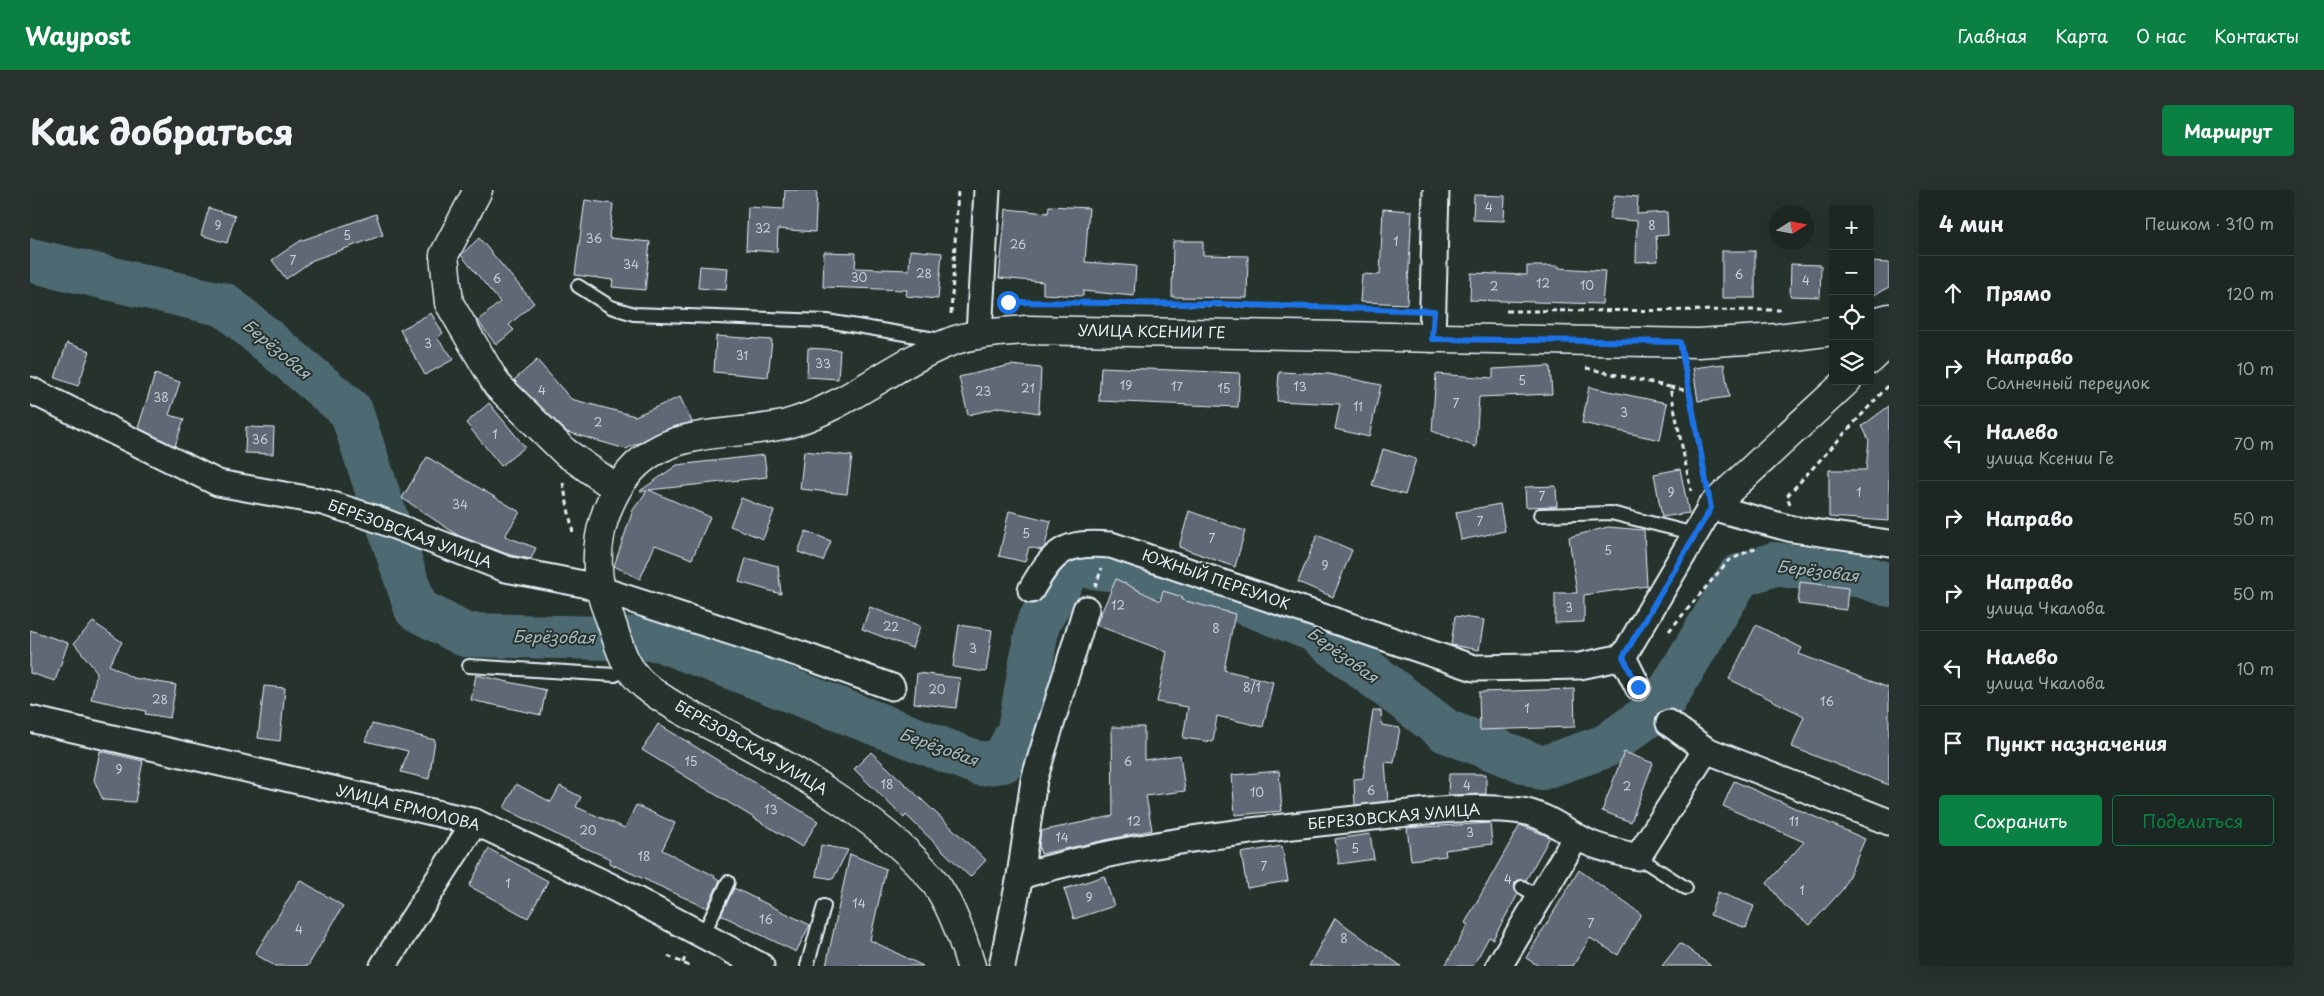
<!DOCTYPE html>
<html lang="ru">
<head>
<meta charset="utf-8">
<style>
	:root { --surface:#1c2622; --page:#29322f; --text:#f1f3f6; --muted:#a0a5a5; --line:#3a4340; --accent:#0b8043 }
	body { margin:0; font-family:"Playpen Sans",sans-serif; background:var(--page); color:var(--text) }
	.controls { position:absolute; right:15px; top:15px; display:grid; overflow:hidden; border-radius:5px; box-shadow:0 5px 20px #0002 }
	.controls button { width:45px; height:45px; display:grid; place-items:center; padding:0; border:0; border-bottom:1px solid var(--line); background:var(--surface); color:var(--text); font:25px sans-serif }
	.compass { position:absolute; left:1739px; top:15px; width:45px; height:45px; border-radius:50%; background:var(--surface); box-shadow:0 5px 20px #0002; rotate:79deg }
	.stop { position:absolute; width:15px; height:15px; margin:-11px; border:4px solid #1a73e8; border-radius:50%; background:#fff }
	.stop.end { background:#1a73e8; border-color:#fff; box-shadow:0 1px 5px #0008 }
	.list { margin:0; padding:0; list-style:none }
	h2 { display:flex; justify-content:space-between; align-items:center; height:65px; margin:0; padding:0 20px; font-size:21px }
	h2 small { font-size:16px; font-weight:400; color:var(--muted) }
	.list li { display:grid; grid-template-columns:32px 1fr auto; gap:15px; align-items:center; box-sizing:border-box; height:75px; padding:0 20px; border-top:1px solid var(--line) }
	.list b { display:block; font-size:19px; white-space:nowrap }
	.list p { margin:0; font-size:16px; white-space:nowrap; color:var(--muted) }
	.list em { font-size:16px; font-style:normal; color:var(--muted) }
	.actions { display:flex; gap:10px; padding:15px 20px }
	.actions a { flex:1; padding:11px 0; border:1px solid var(--accent); border-radius:5px; text-align:center; font-size:18px; color:var(--accent) }
	.actions .main { background:var(--accent); color:#fff }
	.icon { flex:none; width:28px; height:28px; fill:none; stroke:currentColor; stroke-width:2; stroke-linecap:round; stroke-linejoin:round }
	.map { position:relative; flex:none; width:1859px; height:776px; overflow:hidden; border-radius:5px }
	header { display:flex; align-items:center; gap:30px; box-sizing:border-box; height:70px; padding:0 25px; background:var(--accent); color:#fff }
	header strong { font-size:24px }
	nav { display:flex; gap:28px; margin-inline-start:auto; font-size:18px }
	.intro { display:flex; align-items:center; justify-content:space-between; box-sizing:border-box; height:120px; padding:0 30px }
	h1 { margin:0; font-size:35px }
	.button { padding:12px 22px; border-radius:5px; background:var(--accent); color:#fff; font-size:18px; font-weight:700 }
	main { display:flex; gap:30px; padding:0 30px }
	aside { flex:1; background:var(--surface); border-radius:5px; box-shadow:0 5px 20px #0002 }
	.map>svg:first-child { display:block }
	.lines { fill:none; stroke-linecap:round; stroke-linejoin:round }
	.river { stroke:#4d6b73; stroke-width:44 }
	.building { fill:#5f6875; stroke:#e8f1f8 }
	.lane-casing { stroke:#e8f1f8; stroke-width:16 }
	.street-casing { stroke:#e8f1f8; stroke-width:29 }
	.secondary-casing { stroke:#e8f1f8; stroke-width:31 }
	.path { stroke:#e8f1f8; stroke-width:3; stroke-dasharray:5 4; stroke-linecap:butt }
	.lane { stroke:#26332d; stroke-width:12 }
	.street { stroke:#26332d; stroke-width:25 }
	.secondary { stroke:#26332d; stroke-width:28 }
	.route { stroke:#1a73e8; stroke-width:6 }
	.labels { text-anchor:middle; stroke-width:4; stroke-linejoin:round; paint-order:stroke }
	.number-label { font-size:12px; fill:#c6cfd7 }
	.street-label { font-size:15px; fill:#e8f1f8; stroke:#26332d }
	.water-label { font-size:16px; font-style:italic; fill:#aabbc3; stroke:#26332d }
</style>
</head>
<body>
<header>
<strong>Waypost</strong>
<nav><a>Главная</a><a>Карта</a><a>О нас</a><a>Контакты</a></nav>
</header>
<div class="intro"><h1>Как добраться</h1><a class="button">Маршрут</a></div>
<main>
<div class="map">
<svg width="1859" height="776" viewBox="0 0 1859 776">
	<rect width="100%" height="100%" fill="#26332d"/>
	<filter id="ink" filterUnits="userSpaceOnUse"><feTurbulence type="fractalNoise" baseFrequency=".02" numOctaves="2"/><feDisplacementMap in="SourceGraphic" scale="10" xChannelSelector="R" yChannelSelector="G"/><feConvolveMatrix kernelMatrix="1 2 1 2 8 2 1 2 1" color-interpolation-filters="sRGB"/></filter>
	<g filter="url(#ink)">
		<g class="lines">
			<polyline class="river" points="0,70 195,115 321,221 386,419 435,445 628,449 950,574 973,571 989,540 1008,434 1041,374 1158,390 1284,440 1416,541 1512,578 1576,556 1630,517 1709,386 1744,374 1832,386 1859,395"/>
		</g>
		<g class="building">
			<polygon points="755,0 787,0 785,42 748,39 747,62 716,60 718,17 754,19"/>
			<polygon points="1444,5 1475,6 1474,31 1443,30"/>
			<polygon points="1585,5 1608,7 1607,24 1637,22 1638,45 1626,46 1628,71 1606,72 1607,31 1579,29"/>
			<polygon points="555,10 583,14 579,48 620,52 615,100 582,97 583,90 545,85"/>
			<polygon points="1019,16 1059,18 1055,72 1106,76 1104,106 1053,101 1053,106 1013,104 1013,92 969,88 976,19 1018,23"/>
			<polygon points="179,18 205,26 197,53 171,45"/>
			<polygon points="1353,19 1382,21 1377,114 1330,112 1332,84 1350,85"/>
			<polygon points="346,24 353,45 283,70 256,89 242,70 270,51"/>
			<polygon points="449,48 504,113 479,135 484,140 466,155 448,131 470,112 431,65"/>
			<polygon points="1143,51 1173,51 1173,65 1218,66 1217,108 1142,107"/>
			<polygon points="880,60 912,63 908,109 876,106 877,100 793,97 794,62 826,63 825,78 879,80"/>
			<rect x="1692" y="61" width="33" height="47"/>
			<polygon points="1840,72 1859,73 1859,97 1840,107"/>
			<polygon points="1761,74 1791,75 1790,107 1760,106"/>
			<polygon points="670,76 698,78 696,100 668,98"/>
			<polygon points="1497,76 1529,76 1529,78 1575,81 1572,114 1440,110 1441,83 1497,85"/>
			<polygon points="401,123 413,143 407,148 424,169 395,185 370,140"/>
			<polygon points="686,146 742,150 738,187 684,182"/>
			<polygon points="37,153 60,161 48,196 25,188"/>
			<polygon points="778,158 810,160 808,189 777,187"/>
			<polygon points="507,170 541,209 605,226 650,207 662,232 639,238 596,259 537,242 484,190"/>
			<polygon points="1694,174 1699,207 1668,211 1663,178"/>
			<polygon points="981,175 1011,178 1009,223 971,217 938,225 929,187"/>
			<polygon points="1520,176 1522,204 1449,207 1446,257 1402,241 1406,184 1463,188 1463,179"/>
			<polygon points="1071,177 1210,183 1208,217 1069,211"/>
			<polygon points="1249,182 1299,184 1351,195 1339,247 1305,239 1310,214 1247,211"/>
			<polygon points="125,184 150,192 139,225 154,229 145,256 108,238"/>
			<polygon points="1559,197 1637,213 1630,250 1552,233"/>
			<polygon points="459,213 495,257 471,276 436,233"/>
			<polygon points="1859,216 1859,331 1799,327 1799,280 1836,280 1839,250 1832,236"/>
			<polygon points="216,237 244,238 243,264 215,263"/>
			<polygon points="1353,259 1386,269 1375,305 1342,295"/>
			<polygon points="774,261 822,266 817,304 770,299"/>
			<polygon points="734,265 737,287 619,300 680,327 662,369 625,355 610,389 584,376 603,320 617,301 610,301 647,275"/>
			<polygon points="397,267 490,322 475,346 506,358 501,369 480,365 429,346 372,308"/>
			<polygon points="1650,279 1659,323 1632,327 1624,284"/>
			<polygon points="1526,296 1527,316 1496,317 1495,297"/>
			<polygon points="711,308 744,321 733,349 700,336"/>
			<polygon points="1470,314 1475,341 1431,350 1426,322"/>
			<polygon points="979,321 1021,331 1015,356 1012,360 999,357 995,372 969,366"/>
			<polygon points="1159,321 1215,341 1205,377 1149,357"/>
			<polygon points="1578,337 1614,340 1617,396 1554,405 1554,432 1525,433 1525,403 1547,403 1539,347"/>
			<polygon points="776,341 801,351 793,371 768,362"/>
			<polygon points="1287,345 1322,360 1303,407 1268,392"/>
			<polygon points="716,368 748,376 751,404 709,392"/>
			<polygon points="1086,389 1130,411 1133,401 1153,407 1152,410 1205,424 1194,480 1243,492 1233,537 1187,526 1183,552 1153,548 1158,517 1127,512 1137,462 1066,435"/>
			<polygon points="1770,392 1818,398 1816,420 1768,414"/>
			<polygon points="840,417 890,436 882,458 832,439"/>
			<polygon points="1425,426 1454,430 1449,460 1421,455"/>
			<polygon points="63,432 92,452 79,475 103,488 146,495 140,528 115,524 116,521 61,509 67,482 44,453"/>
			<polygon points="929,435 962,440 956,482 923,477"/>
			<polygon points="1726,435 1772,458 1769,464 1859,498 1859,595 1762,557 1774,526 1699,489"/>
			<polygon points="0,440 38,453 25,491 0,483"/>
			<polygon points="887,483 930,488 926,518 884,513"/>
			<polygon points="446,485 516,500 511,525 441,510"/>
			<polygon points="234,496 255,498 250,551 228,548"/>
			<polygon points="1544,499 1545,537 1450,540 1449,502"/>
			<polygon points="1343,521 1351,521 1352,535 1370,538 1364,573 1355,572 1358,611 1325,615 1324,589 1333,588"/>
			<polygon points="342,534 405,550 399,589 371,582 378,561 335,551"/>
			<polygon points="628,534 788,631 772,657 612,560"/>
			<polygon points="1082,537 1114,537 1114,570 1150,565 1155,601 1116,606 1122,640 1011,664 1009,656 1011,641 1083,626"/>
			<polygon points="70,561 113,571 105,612 73,610 64,590"/>
			<polygon points="841,562 956,670 940,687 876,625 874,628 824,579"/>
			<polygon points="1594,562 1623,573 1601,632 1572,621"/>
			<polygon points="1249,581 1252,621 1205,625 1202,585"/>
			<polygon points="1419,584 1456,584 1456,604 1418,605"/>
			<polygon points="1704,591 1835,649 1813,699 1780,735 1755,716 1737,693 1774,652 1693,616"/>
			<polygon points="486,594 521,612 530,596 551,607 546,617 595,638 606,615 645,633 632,660 685,686 684,687 690,690 677,718 579,673 581,669 533,648 474,618"/>
			<polygon points="1460,633 1462,654 1415,660 1416,666 1381,670 1377,638"/>
			<polygon points="1490,635 1520,647 1496,690 1488,690 1485,693 1485,701 1488,704 1463,749 1459,747 1443,776 1415,776 1438,735 1435,733"/>
			<polygon points="1340,644 1344,669 1309,674 1305,649"/>
			<polygon points="791,655 818,660 803,689 786,686"/>
			<polygon points="1252,656 1258,691 1217,698 1211,663"/>
			<polygon points="459,659 518,691 498,728 439,696"/>
			<polygon points="820,664 856,679 840,750 893,776 796,776"/>
			<polygon points="1549,680 1611,724 1588,765 1560,748 1543,776 1509,776 1496,768"/>
			<polygon points="1074,686 1084,716 1044,729 1034,699"/>
			<polygon points="270,690 313,716 278,776 245,776 225,764"/>
			<polygon points="704,698 780,735 766,762 691,725"/>
			<polygon points="1688,702 1724,716 1716,738 1680,725"/>
			<polygon points="1305,728 1371,776 1279,776"/>
			<polygon points="1650,753 1681,776 1632,776"/>
		</g>
		<g class="lines">
			<defs>
				<g id="lane">
					<polyline points="548,96 581,117 604,124 797,131 911,150"/>
					<polyline points="1510,325 1581,323 1665,344"/>
					<polyline points="439,476 585,485 599,478"/>
					<polyline points="1608,667 1656,698"/>
					<polyline points="1492,697 1509,707"/>
					<polyline points="673,745 698,692"/>
					<polyline points="777,776 794,716"/>
				</g>
				<g id="street">
					<polyline points="949,144 957,0"/>
					<polyline points="1402,149 1406,0"/>
					<polyline points="0,200 188,293 293,312 344,328 476,379 553,394 770,464 862,497"/>
					<path d="M 1001,400 C 1024,360 1035,351 1081,355 L 1444,478 L 1550,476 L 1593,467"/>
					<polyline points="1608,497 1593,467 1681,317 1762,339 1859,353"/>
					<polyline points="0,529 445,632 580,696 731,776"/>
					<polyline points="1639,533 1676,560 1859,632"/>
					<path d="M 990,686 C 1100,654 1212,641 1326,629 C 1380,623 1437,614 1492,621 C 1516,625 1536,642 1557,652 C 1572,659 1591,663 1608,667 L 1676,560"/>
					<polyline points="353,776 445,632"/>
					<polyline points="972,776 990,686 1004,590 1056,419"/>
					<polyline points="1469,776 1546,647"/>
				</g>
				<g id="secondary">
					<polyline points="448,0 414,65 419,113 467,195 535,262 586,298"/>
					<polyline points="1840,133 1859,128"/>
					<polyline points="1840,170 1859,152"/>
					<polyline points="1681,317 1817,191"/>
					<path d="M 941,776 C 933,749 921,713 903,690 C 860,637 775,585 715,553 C 682,535 643,519 614,495 C 596,479 590,460 583,437 C 579,425 573,413 571,401 C 559,348 581,282 631,258 C 667,240 717,244 757,234 C 817,217 863,174 920,152 C 945,143 971,142 997,140 L 1668,153 L 1748,148 L 1803,141"/>
				</g>
			</defs>
			<use href="#lane" class="lane-casing"/>
			<use href="#street" class="street-casing"/>
			<use href="#secondary" class="secondary-casing"/>
			<g class="path">
				<polyline points="974,113 987,113"/>
				<polyline points="1069,113 1287,117"/>
				<polyline points="1476,121 1750,120"/>
				<polyline points="921,124 928,0"/>
				<polyline points="1556,178 1640,197 1661,301"/>
				<polyline points="1655,178 1675,287"/>
				<polyline points="1640,197 1659,201"/>
				<polyline points="533,293 543,343"/>
				<polyline points="1760,314 1757,306 1859,195"/>
				<polyline points="1065,397 1072,378"/>
				<polyline points="1639,441 1698,371 1729,356"/>
				<polyline points="638,766 659,776"/>
				<polyline points="653,773 656,764"/>
			</g>
			<use href="#lane" class="lane"/>
			<use href="#street" class="street"/>
			<use href="#secondary" class="secondary"/>
		</g>
	</g>
	<g class="lines" filter="url(#ink)">
		<polyline class="route" points="978,112 1188,114 1404,121 1402,149 1650,152 1681,318 1593,467 1608,497"/>
	</g>
	<g class="labels">
		<g class="number-label">
			<text x="1459" y="22">4</text>
			<text x="188" y="40">9</text>
			<text x="1622" y="40">8</text>
			<text x="733" y="43">32</text>
			<text x="317" y="50">5</text>
			<text x="564" y="53">36</text>
			<text x="1366" y="56">1</text>
			<text x="988" y="59">26</text>
			<text x="263" y="75">7</text>
			<text x="601" y="79">34</text>
			<text x="894" y="88">28</text>
			<text x="1709" y="89">6</text>
			<text x="829" y="92">30</text>
			<text x="467" y="93">6</text>
			<text x="1776" y="95">4</text>
			<text x="1513" y="98">12</text>
			<text x="1557" y="100">10</text>
			<text x="1464" y="101">2</text>
			<text x="398" y="158">3</text>
			<text x="712" y="170">31</text>
			<text x="793" y="178">33</text>
			<text x="1492" y="195">5</text>
			<text x="1096" y="200">19</text>
			<text x="1147" y="201">17</text>
			<text x="1270" y="201">13</text>
			<text x="998" y="203">21</text>
			<text x="1194" y="203">15</text>
			<text x="512" y="205">4</text>
			<text x="953" y="206">23</text>
			<text x="131" y="212">38</text>
			<text x="1426" y="218">7</text>
			<text x="1328" y="221">11</text>
			<text x="1594" y="227">3</text>
			<text x="568" y="237">2</text>
			<text x="465" y="249">1</text>
			<text x="230" y="254">36</text>
			<text x="1641" y="307">9</text>
			<text x="1829" y="307">1</text>
			<text x="1512" y="311">7</text>
			<text x="430" y="319">34</text>
			<text x="1450" y="336">7</text>
			<text x="996" y="348">5</text>
			<text x="1182" y="353">7</text>
			<text x="1578" y="365">5</text>
			<text x="1295" y="380">9</text>
			<text x="1088" y="420">12</text>
			<text x="1539" y="422">3</text>
			<text x="861" y="441">22</text>
			<text x="1186" y="443">8</text>
			<text x="943" y="463">3</text>
			<text x="1222" y="502">8/1</text>
			<text x="907" y="504">20</text>
			<text x="130" y="514">28</text>
			<text x="1797" y="516">16</text>
			<text x="1497" y="523">1</text>
			<text x="661" y="576">15</text>
			<text x="1098" y="576">6</text>
			<text x="89" y="584">9</text>
			<text x="857" y="599">18</text>
			<text x="1437" y="600">4</text>
			<text x="1597" y="601">2</text>
			<text x="1341" y="605">6</text>
			<text x="1227" y="607">10</text>
			<text x="741" y="624">13</text>
			<text x="1104" y="636">12</text>
			<text x="1764" y="636">11</text>
			<text x="558" y="645">20</text>
			<text x="1440" y="647">3</text>
			<text x="1032" y="652">14</text>
			<text x="1325" y="663">5</text>
			<text x="614" y="671">18</text>
			<text x="1234" y="681">7</text>
			<text x="1478" y="694">4</text>
			<text x="478" y="698">1</text>
			<text x="1772" y="705">1</text>
			<text x="1059" y="712">9</text>
			<text x="829" y="718">14</text>
			<text x="736" y="734">16</text>
			<text x="1561" y="738">7</text>
			<text x="269" y="744">4</text>
			<text x="1314" y="753">8</text>
		</g>
		<g class="street-label">
			<text transform="translate(1122 142) rotate(1)" y="5">УЛИЦА КСЕНИИ ГЕ</text>
			<text transform="translate(380 344) rotate(20)" y="5">БЕРЕЗОВСКАЯ УЛИЦА</text>
			<text transform="translate(1186 390) rotate(19)" y="5">ЮЖНЫЙ ПЕРЕУЛОК</text>
			<text transform="translate(721 558) rotate(30)" y="5">БЕРЕЗОВСКАЯ УЛИЦА</text>
			<text transform="translate(378 618) rotate(14)" y="5">УЛИЦА ЕРМОЛОВА</text>
			<text transform="translate(1364 627) rotate(-5)" y="5">БЕРЕЗОВСКАЯ УЛИЦА</text>
		</g>
		<g class="water-label">
			<text transform="translate(247 159) rotate(40)" y="6">Берёзовая</text>
			<text transform="translate(1788 381) rotate(7)" y="6">Берёзовая</text>
			<text transform="translate(524 447) rotate(1)" y="6">Берёзовая</text>
			<text transform="translate(1313 465) rotate(36)" y="6">Берёзовая</text>
			<text transform="translate(909 557) rotate(20)" y="6">Берёзовая</text>
		</g>
	</g>
</svg>
<div class="controls">
<button>+</button>
<button>−</button>
<button><svg class="icon" aria-label="locate" viewBox="0 0 24 24"><circle cx="12" cy="12" r="6"/><path d="M12 2v4M12 18v4M2 12h4M18 12h4"/></svg></button>
<button><svg class="icon" aria-label="layers" viewBox="0 0 24 24"><path d="M12 4l9 5-9 5-9-5zM3 14l9 5 9-5"/></svg></button>
</div>
<svg class="compass" viewBox="-18 -18 36 36"><path d="M0-13l5 13h-10z" fill="#e53935"/><path d="M0 13l5-13h-10z" fill="#a0a5a5"/></svg>
<div class="stop" style="left:978px;top:112px"></div>
<div class="stop end" style="left:1608px;top:497px"></div>
</div>
<aside>
<h2>4 мин<small>Пешком · 310 m</small></h2>
<ul class="list">
<li><svg class="icon" aria-label="ahead" viewBox="0 0 24 24"><path d="M12 20V5M6 11l6-6 6 6"/></svg><div><b>Прямо</b></div><em>120 m</em></li>
<li><svg class="icon" aria-label="right" viewBox="0 0 24 24"><path d="M7 20v-9h11M14 6l5 5-5 5"/></svg><div><b>Направо</b><p>Солнечный переулок</p></div><em>10 m</em></li>
<li><svg class="icon" aria-label="left" viewBox="0 0 24 24"><path d="M17 20v-9H6M10 6l-5 5 5 5"/></svg><div><b>Налево</b><p>улица Ксении Ге</p></div><em>70 m</em></li>
<li><svg class="icon" aria-label="right" viewBox="0 0 24 24"><path d="M7 20v-9h11M14 6l5 5-5 5"/></svg><div><b>Направо</b></div><em>50 m</em></li>
<li><svg class="icon" aria-label="right" viewBox="0 0 24 24"><path d="M7 20v-9h11M14 6l5 5-5 5"/></svg><div><b>Направо</b><p>улица Чкалова</p></div><em>50 m</em></li>
<li><svg class="icon" aria-label="left" viewBox="0 0 24 24"><path d="M17 20v-9H6M10 6l-5 5 5 5"/></svg><div><b>Налево</b><p>улица Чкалова</p></div><em>10 m</em></li>
<li><svg class="icon" aria-label="arrive" viewBox="0 0 24 24"><path d="M6 21V4h12l-3 4 3 4H6"/></svg><div><b>Пункт назначения</b></div></li>
</ul>
<div class="actions"><a class="main">Сохранить</a><a>Поделиться</a></div>
</aside>
</main>
</body>
</html>
